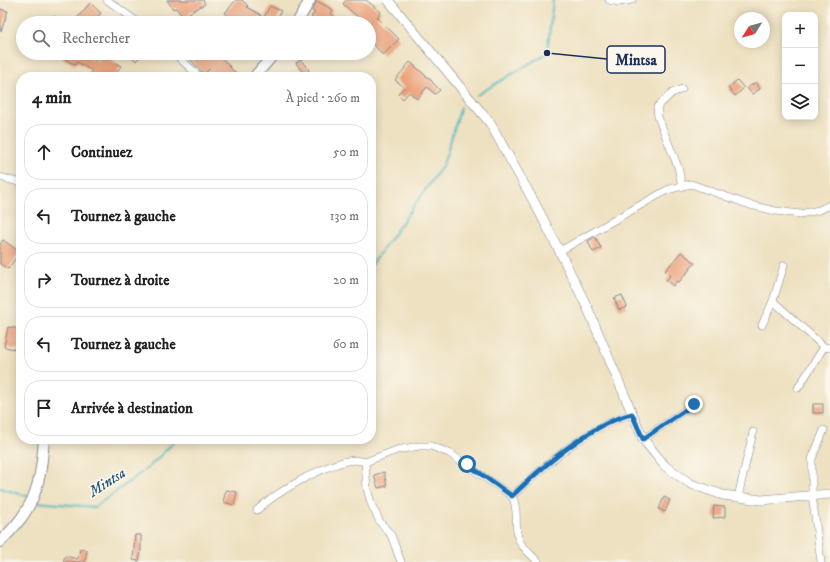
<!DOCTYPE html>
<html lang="fr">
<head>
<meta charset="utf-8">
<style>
	:root { --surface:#fff; --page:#f6f6f6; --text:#222; --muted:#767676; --line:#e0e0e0 }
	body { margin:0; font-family:"IM FELL DW Pica",serif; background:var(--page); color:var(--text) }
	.controls { position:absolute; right:12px; top:12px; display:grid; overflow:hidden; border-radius:8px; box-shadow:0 2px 10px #0003 }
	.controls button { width:36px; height:36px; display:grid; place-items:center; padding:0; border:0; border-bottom:1px solid var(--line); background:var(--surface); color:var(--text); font:20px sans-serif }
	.compass { position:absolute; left:734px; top:12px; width:36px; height:36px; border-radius:50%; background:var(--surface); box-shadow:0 2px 10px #0003; rotate:233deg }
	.stop { position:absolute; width:12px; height:12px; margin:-9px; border:3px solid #1f6fb2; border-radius:50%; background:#fff }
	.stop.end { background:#1f6fb2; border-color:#fff; box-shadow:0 1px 4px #0008 }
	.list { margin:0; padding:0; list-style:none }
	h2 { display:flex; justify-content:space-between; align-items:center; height:52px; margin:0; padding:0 16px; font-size:17px }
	h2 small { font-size:13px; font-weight:400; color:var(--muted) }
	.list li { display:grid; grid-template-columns:26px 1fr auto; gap:12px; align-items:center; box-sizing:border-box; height:56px; margin:0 8px 8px; padding:0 8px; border:1px solid var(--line); border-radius:16px }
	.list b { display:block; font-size:15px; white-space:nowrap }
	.list em { font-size:13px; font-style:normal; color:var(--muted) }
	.icon { flex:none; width:22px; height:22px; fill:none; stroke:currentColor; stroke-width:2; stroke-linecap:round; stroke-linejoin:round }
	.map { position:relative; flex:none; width:830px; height:562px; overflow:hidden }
	.search { position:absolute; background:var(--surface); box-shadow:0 2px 10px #0003; left:16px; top:16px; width:360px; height:44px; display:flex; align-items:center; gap:10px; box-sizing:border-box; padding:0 14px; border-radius:22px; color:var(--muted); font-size:15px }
	.panel { position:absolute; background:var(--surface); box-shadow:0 2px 10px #0003; left:16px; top:72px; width:360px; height:372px; border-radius:16px }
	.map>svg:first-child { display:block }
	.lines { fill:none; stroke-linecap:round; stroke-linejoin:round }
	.stream { stroke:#48b6c1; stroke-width:2 }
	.building { fill:#eba078 }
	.minor-casing { stroke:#848890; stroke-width:8 }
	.tertiary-casing { stroke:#848890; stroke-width:10 }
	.secondary-casing { stroke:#848890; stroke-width:12 }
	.minor { stroke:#fff; stroke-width:7 }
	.tertiary { stroke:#fff; stroke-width:9 }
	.secondary { stroke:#fff; stroke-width:10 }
	.route { stroke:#1f6fb2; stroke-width:5 }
	.labels { text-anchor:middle; stroke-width:3.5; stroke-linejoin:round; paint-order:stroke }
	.water-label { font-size:15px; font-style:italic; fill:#28587c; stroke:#fbf7ec }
	.leader { fill:none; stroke:#1b2f5e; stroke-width:1.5 }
	.callout-dot { fill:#1b2f5e; stroke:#fbf7ec; stroke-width:1.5 }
	.callout { fill:#fbf7ec; stroke:#1b2f5e; stroke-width:1.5 }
	.callout-label { font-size:15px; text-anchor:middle; font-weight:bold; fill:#1b2f5e }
</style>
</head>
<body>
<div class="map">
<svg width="830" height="562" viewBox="0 0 830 562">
	<rect width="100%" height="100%" fill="#fbf7ec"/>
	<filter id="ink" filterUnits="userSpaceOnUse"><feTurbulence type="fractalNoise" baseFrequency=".025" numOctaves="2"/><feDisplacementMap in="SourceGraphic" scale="8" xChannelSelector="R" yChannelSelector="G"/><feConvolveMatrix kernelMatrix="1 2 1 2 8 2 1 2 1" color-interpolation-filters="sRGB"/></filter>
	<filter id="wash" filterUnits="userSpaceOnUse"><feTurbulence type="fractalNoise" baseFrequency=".012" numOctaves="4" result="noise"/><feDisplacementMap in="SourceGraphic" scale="16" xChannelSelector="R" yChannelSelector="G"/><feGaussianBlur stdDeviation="0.9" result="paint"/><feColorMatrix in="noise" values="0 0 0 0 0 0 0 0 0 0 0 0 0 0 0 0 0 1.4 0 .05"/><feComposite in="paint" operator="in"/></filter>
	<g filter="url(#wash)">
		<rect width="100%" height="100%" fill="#eee1c1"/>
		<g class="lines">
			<g class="stream">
				<polyline points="477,95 547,53 553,0"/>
				<polyline points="371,266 443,165 461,107"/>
				<polyline points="0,488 27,496"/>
				<polyline points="35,502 95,507 149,467 177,439"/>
			</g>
		</g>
		<g id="blocks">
			<g class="building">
				<polygon points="167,0 203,0 205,4 189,13 195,23 174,23 183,17 176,8 173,9"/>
				<polygon points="236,0 242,0 248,6 247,7 261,15 256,23 245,23 237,18 234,22 225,13"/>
				<polygon points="346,0 366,0 381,12 377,17 399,39 383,55 369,40 369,23 357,23 360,19 343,4"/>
				<polygon points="317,1 333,10 331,14 343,23 321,23 311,17 315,12 312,11"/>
				<polygon points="90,3 101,13 93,23 73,23"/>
				<polygon points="270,6 281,11 275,23 271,23 263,19"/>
				<polygon points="0,9 8,11 1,31 0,31"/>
				<polygon points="54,16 66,23 51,23"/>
				<polygon points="64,53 83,53 97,62 102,55 121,66 114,77 96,77 90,74 92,71 77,62 75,65 61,57"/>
				<polygon points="127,53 143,53 136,61"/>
				<polygon points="192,53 215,53 218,58 220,56 239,77 217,77 210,69 204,74 191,60 194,57"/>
				<polygon points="301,60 309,70 304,74 296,63"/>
				<polygon points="410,62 432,81 432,82 440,90 435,94 427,87 417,99 409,92 403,99 398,94 404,87 395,80"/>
				<polygon points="737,80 744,88 735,96 728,88"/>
				<polygon points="756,82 760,89 752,94 747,88"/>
				<polygon points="595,237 601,248 593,252 588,241"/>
				<polygon points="3,240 20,252 8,269 0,264 0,244"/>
				<polygon points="681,252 695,263 679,282 677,281 673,286 666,280 670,276 665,271"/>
				<polygon points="622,295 627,307 619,310 614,298"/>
				<polygon points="8,327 21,329 21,350 4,347"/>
				<rect x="813" y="404" width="10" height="9"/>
				<polygon points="384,472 387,486 378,488 374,475"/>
				<polygon points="226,490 237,492 234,505 223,502"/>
				<polygon points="664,497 670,500 665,512 659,509"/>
				<polygon points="714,506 725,507 725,517 713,518"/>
				<polygon points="135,535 141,535 141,550 139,561 133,560"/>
				<polygon points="80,549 87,550 85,562 63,562 65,556 78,559"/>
			</g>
		</g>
	</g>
	<g filter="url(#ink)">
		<use href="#blocks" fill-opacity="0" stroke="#848890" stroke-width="1"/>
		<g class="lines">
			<defs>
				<g id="minor">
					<polyline points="107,0 139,23"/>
					<polyline points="609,0 619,2 632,0"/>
					<polyline points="174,53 200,77"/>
					<polyline points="0,177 21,183"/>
					<polyline points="682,186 678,167 658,117 657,107 672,93 682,89"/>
					<polyline points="560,251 667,190 691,184 750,205 776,211 800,214 819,210 830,205"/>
					<polyline points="773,301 824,347 830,348"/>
					<polyline points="762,325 773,301 784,265"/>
					<polyline points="798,388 824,347"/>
					<polyline points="643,439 694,404"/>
					<path d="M 512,496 C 520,511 513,525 519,540 C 522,548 532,555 538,562"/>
					<polyline points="738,497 753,432"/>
					<path d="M 257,510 C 277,492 320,467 347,461 C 353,460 359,460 365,462"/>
					<path d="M 401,562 L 391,535 L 380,522 L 372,506 L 367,489 L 365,462 L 397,450 L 419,446 L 431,446 L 449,453 L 512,496 C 544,466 590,425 632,414"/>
					<polyline points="821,562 812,495 812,459 824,430"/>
				</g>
				<polyline id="tertiary" points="388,0 490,123 539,211 564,260 588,309 643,439 665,466 691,484 723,495 761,500 830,494"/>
				<g id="secondary">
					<polyline points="297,23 310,0"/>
					<polyline points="254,77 275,53"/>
					<path d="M 0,542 C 9,533 19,523 26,511 C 40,489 42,464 44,439"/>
				</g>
			</defs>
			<use href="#minor" class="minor-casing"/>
			<use href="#tertiary" class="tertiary-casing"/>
			<use href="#secondary" class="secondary-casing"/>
			<use href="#minor" class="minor"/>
			<use href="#tertiary" class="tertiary"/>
			<use href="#secondary" class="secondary"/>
		</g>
	</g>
	<g class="lines" filter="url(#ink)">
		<path class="route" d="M 467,464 L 512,496 C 543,466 590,424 632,414 L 643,439 L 694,404"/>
	</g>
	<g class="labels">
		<g class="water-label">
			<text transform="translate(107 482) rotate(-33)" y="5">Mintsa</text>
		</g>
	</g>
	<path class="leader" d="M547 53L607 59"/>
	<circle class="callout-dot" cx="547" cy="53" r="4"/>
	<rect class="callout" x="607" y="46" width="58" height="27" rx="4"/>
	<g class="callout-label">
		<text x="636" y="65">Mintsa</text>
	</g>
</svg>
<div class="controls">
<button>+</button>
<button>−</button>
<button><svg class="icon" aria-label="layers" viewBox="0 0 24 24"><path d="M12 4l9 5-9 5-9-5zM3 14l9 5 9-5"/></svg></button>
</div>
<svg class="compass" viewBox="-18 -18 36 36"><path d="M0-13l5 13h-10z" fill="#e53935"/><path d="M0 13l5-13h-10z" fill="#767676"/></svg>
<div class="stop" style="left:467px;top:464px"></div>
<div class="stop end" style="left:694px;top:404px"></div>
<div class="search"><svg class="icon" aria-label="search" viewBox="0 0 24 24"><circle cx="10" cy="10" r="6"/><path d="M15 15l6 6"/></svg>Rechercher</div>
<section class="panel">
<h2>4 min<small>À pied · 260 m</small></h2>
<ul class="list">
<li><svg class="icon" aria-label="ahead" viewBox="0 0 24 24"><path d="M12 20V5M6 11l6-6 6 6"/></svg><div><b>Continuez</b></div><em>50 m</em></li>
<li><svg class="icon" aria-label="left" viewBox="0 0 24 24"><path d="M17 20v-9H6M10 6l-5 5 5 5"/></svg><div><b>Tournez à gauche</b></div><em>130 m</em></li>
<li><svg class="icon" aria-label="right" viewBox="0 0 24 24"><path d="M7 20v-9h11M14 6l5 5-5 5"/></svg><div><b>Tournez à droite</b></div><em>20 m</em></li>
<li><svg class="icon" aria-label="left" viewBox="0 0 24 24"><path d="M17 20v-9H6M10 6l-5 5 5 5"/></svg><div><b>Tournez à gauche</b></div><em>60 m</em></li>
<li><svg class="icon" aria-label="arrive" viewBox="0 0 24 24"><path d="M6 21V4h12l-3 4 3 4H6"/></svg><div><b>Arrivée à destination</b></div></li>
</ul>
</section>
</div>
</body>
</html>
